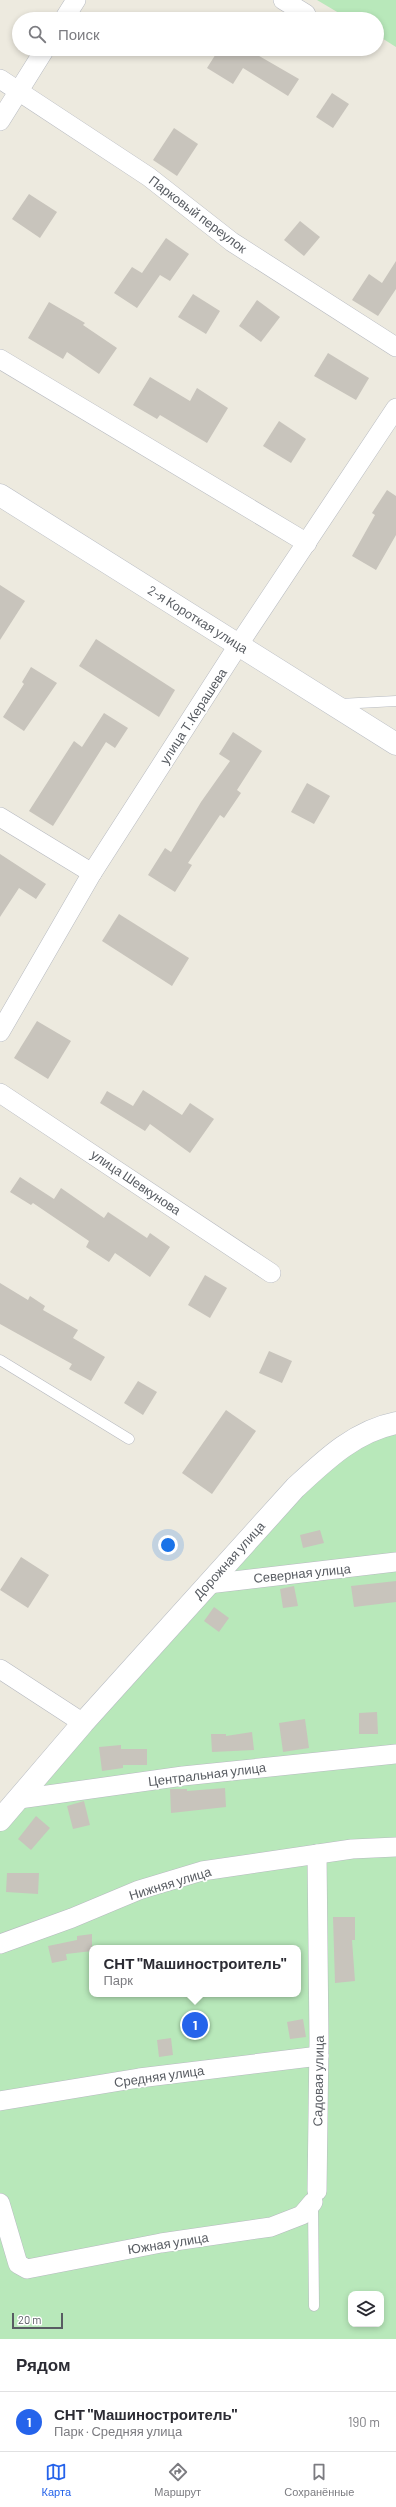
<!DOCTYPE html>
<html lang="ru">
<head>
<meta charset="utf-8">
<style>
	:root { --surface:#fff; --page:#f7f7f7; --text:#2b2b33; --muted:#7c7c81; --line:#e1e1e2; --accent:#2563eb }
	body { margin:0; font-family:Barlow,sans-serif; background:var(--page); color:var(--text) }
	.controls { position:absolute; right:12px; bottom:12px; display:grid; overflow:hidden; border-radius:8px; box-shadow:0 2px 6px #0003 }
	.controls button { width:36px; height:36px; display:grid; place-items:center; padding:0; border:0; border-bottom:1px solid var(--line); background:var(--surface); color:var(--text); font:20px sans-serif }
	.scale { position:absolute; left:12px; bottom:10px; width:51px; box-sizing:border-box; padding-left:4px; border:2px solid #585c62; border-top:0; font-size:11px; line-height:14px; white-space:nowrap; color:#585c62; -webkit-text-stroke:3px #fff; paint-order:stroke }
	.you { position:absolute; left:168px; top:1545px; width:14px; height:14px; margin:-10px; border:3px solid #fff; border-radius:50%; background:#1a73e8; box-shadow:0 0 0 6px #1a73e833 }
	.badge { display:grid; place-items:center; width:26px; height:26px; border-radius:50%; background:var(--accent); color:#fff; font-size:13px; font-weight:700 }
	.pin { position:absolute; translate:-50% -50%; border:2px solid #fff; box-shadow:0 1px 4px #0006 }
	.popup { position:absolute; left:89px; top:1945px; width:212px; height:52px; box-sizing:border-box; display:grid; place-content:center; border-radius:8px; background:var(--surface); filter:drop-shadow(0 1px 3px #0005); font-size:13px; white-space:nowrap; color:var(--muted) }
	.popup b { font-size:15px; color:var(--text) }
	.popup::after { content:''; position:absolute; left:50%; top:100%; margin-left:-8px; border:8px solid transparent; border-top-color:var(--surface) }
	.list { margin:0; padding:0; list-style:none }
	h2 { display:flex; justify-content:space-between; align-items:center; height:52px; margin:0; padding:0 16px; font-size:17px }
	h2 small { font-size:13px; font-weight:400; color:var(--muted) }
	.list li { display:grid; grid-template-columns:26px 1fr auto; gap:12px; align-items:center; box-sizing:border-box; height:60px; padding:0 16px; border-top:1px solid var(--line) }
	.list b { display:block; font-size:15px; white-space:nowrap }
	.list p { margin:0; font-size:13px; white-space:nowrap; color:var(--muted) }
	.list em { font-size:13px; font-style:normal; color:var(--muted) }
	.icon { flex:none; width:22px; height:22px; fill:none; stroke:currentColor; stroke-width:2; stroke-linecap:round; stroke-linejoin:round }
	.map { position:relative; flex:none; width:396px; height:2339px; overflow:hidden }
	.search { position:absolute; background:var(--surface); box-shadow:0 2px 6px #0003; left:12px; right:12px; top:12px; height:44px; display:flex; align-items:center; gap:10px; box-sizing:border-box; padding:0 14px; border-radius:22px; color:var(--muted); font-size:15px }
	.sheet { height:112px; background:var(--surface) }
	nav { display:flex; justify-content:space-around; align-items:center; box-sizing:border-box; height:56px; border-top:1px solid var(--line); background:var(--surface); font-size:11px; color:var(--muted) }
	nav a { display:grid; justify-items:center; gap:2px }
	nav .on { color:var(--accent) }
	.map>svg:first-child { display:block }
	.green { fill:#b8e8ba; fill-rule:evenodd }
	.building { fill:#c8c4bc }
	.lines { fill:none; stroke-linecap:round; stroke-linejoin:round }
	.lane-casing { stroke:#b7bac0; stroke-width:11 }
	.street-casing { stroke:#b7bac0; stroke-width:20 }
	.secondary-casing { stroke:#b8bcc3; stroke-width:23 }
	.lane { stroke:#fff; stroke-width:10 }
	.street { stroke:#fff; stroke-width:19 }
	.secondary { stroke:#fff; stroke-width:22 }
	.labels { text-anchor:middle; stroke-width:3.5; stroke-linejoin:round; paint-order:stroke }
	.street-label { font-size:13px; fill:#585c62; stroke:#fff }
</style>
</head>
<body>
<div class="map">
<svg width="396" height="2339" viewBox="0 0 396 2339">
	<rect width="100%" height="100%" fill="#edeadf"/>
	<g class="green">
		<polygon points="317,0 396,0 396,47 377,35 377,19 349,19"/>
		<path d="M 396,1423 L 396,2339 L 0,2339 L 0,1820 L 295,1488 ZM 92,1948 L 298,1948 L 298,1994 L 92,1994 ZM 351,2294 L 381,2294 L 381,2324 L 351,2324 Z"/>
	</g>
	<g class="building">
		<polygon points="219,49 247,49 299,79 288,96 243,68 233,84 207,68"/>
		<polygon points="332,93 349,104 333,128 316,117"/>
		<polygon points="174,128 198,144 177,176 153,160"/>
		<polygon points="29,194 57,212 40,238 12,219"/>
		<polygon points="300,221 320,237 304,256 284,240"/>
		<polygon points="166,238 189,254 170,281 160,275 137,308 114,293 132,267 142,273"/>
		<polygon points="396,261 396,289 378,316 352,300 369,274 382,283"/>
		<polygon points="193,294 220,311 206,334 178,317"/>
		<polygon points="257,300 280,317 261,342 239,326"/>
		<polygon points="49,302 85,323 83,325 117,348 99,374 67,352 63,359 28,338"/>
		<polygon points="328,353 369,378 356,400 314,376"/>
		<polygon points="150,377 190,401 197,388 228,408 207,443 160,415 157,419 133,405"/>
		<polygon points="279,421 306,439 291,463 263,446"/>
		<polygon points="387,490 396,496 396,535 376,570 352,556 375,515 372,513"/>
		<polygon points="0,585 25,601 0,640"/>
		<polygon points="96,639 175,690 159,717 79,666"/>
		<polygon points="31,667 57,683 24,731 3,717 24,684 22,682"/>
		<polygon points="104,713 128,728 115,748 106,742 53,826 29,811 74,741 82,747"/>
		<polygon points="233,732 262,751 237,790 241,793 224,818 220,815 188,863 192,865 175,892 148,875 165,848 171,852 201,802 230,761 219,754"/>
		<polygon points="307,783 330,796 314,824 291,812"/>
		<polygon points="0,854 46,884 36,899 19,888 0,917"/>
		<polygon points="119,914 189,958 172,986 102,941"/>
		<polygon points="37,1021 71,1041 48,1079 14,1058"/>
		<polygon points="143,1090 182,1115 190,1103 214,1119 190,1153 150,1124 145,1131 100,1103 107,1091 133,1106"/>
		<polygon points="20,1177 54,1199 61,1188 104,1218 108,1212 147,1238 150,1233 170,1247 150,1277 115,1253 109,1262 86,1247 89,1241 33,1203 31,1205 10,1192"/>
		<polygon points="205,1275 227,1288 210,1318 188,1305"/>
		<polygon points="0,1283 28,1300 30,1296 45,1306 43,1310 78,1330 73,1338 105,1357 91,1381 69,1369 72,1364 0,1324"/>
		<polygon points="269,1351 292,1361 282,1383 259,1373"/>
		<polygon points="138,1381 157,1392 143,1415 124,1403"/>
		<polygon points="226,1410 256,1431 212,1494 182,1473"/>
		<polygon points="320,1530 324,1543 303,1548 300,1535"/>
		<polygon points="21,1557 49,1575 28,1608 0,1590"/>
		<polygon points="396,1581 396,1602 354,1607 351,1586"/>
		<polygon points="294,1586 298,1606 283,1608 280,1589"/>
		<polygon points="214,1607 229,1618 219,1632 204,1621"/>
		<polygon points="377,1712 378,1734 359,1734 359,1713"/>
		<polygon points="305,1719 309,1748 283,1752 279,1723"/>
		<polygon points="252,1732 254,1750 212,1752 211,1734 226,1734 226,1736"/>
		<polygon points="121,1745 121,1749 147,1749 147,1765 123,1765 123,1768 102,1771 99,1747"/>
		<polygon points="225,1788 226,1807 171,1813 170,1789 187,1789 187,1791"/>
		<polygon points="84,1801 90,1825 73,1829 67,1806"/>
		<polygon points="36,1816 50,1828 31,1850 18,1839"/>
		<polygon points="7,1873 39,1873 38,1894 6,1892"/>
		<polygon points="333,1917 355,1917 355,1940 352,1940 355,1981 335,1983"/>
		<polygon points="92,1934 92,1951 66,1954 67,1960 52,1963 48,1946 77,1940 77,1936"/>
		<polygon points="303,2019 306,2037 290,2039 287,2022"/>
		<polygon points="171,2038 173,2055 159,2057 157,2040"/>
	</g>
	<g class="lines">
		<defs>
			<g id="lane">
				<polyline points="340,704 396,701"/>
				<polyline points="0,1360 129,1439"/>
				<polyline points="313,2204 314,2306"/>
			</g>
			<g id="street">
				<polyline points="283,0 306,14"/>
				<polyline points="64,19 76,0"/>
				<polyline points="0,79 149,177 232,242 396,347"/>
				<polyline points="0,121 45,49"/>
				<polyline points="0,359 307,543"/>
				<polyline points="0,817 92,873"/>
				<polyline points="0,1032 92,873 239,644 396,408"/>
				<polyline points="0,1093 271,1273"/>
				<polyline points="208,1584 396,1562"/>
				<polyline points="0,1669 83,1723"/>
				<polyline points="19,1799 183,1776 396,1754"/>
				<polyline points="317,1854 319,2041 317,2191"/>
				<polyline points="0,1944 72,1918 139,1890 202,1871 352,1849 396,1847"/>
				<polyline points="0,2101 139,2078 319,2056"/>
				<polyline points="0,2203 18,2264 27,2269 161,2243 271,2227 302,2215 313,2202"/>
			</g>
			<g id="secondary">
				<polyline points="0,495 396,744"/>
				<path d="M 0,1820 L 83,1723 L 295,1488 C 325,1460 355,1431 396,1423"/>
			</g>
		</defs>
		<use href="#lane" class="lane-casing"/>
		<use href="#street" class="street-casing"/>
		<use href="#secondary" class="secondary-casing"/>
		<use href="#lane" class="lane"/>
		<use href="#street" class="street"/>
		<use href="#secondary" class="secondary"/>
	</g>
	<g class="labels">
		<g class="street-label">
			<text transform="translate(198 214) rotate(37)" y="5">Парковый переулок</text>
			<text transform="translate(198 619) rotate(32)" y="5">2-я Короткая улица</text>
			<text transform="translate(193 716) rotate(-57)" y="5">улица Т.Керашева</text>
			<text transform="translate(136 1182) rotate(34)" y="5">улица Шевкунова</text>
			<text transform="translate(229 1560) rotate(-48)" y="5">Дорожная улица</text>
			<text transform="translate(302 1573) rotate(-6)" y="5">Северная улица</text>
			<text transform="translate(207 1774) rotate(-7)" y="5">Центральная улица</text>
			<text transform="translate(170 1883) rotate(-17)" y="5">Нижняя улица</text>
			<text transform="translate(159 2076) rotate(-8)" y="5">Средняя улица</text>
			<text transform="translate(318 2081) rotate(-89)" y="5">Садовая улица</text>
			<text transform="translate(168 2243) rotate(-9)" y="5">Южная улица</text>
		</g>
	</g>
</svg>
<div class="controls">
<button><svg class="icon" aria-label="layers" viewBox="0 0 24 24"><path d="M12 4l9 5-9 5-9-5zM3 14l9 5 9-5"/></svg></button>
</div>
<div class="scale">20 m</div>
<div class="you"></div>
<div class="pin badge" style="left:195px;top:2025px">1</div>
<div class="popup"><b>СНТ &quot;Машиностроитель&quot;</b>Парк</div>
<div class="search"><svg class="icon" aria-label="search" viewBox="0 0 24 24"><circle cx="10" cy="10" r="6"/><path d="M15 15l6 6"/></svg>Поиск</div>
</div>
<section class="sheet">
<h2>Рядом<small></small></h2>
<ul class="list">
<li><span class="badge">1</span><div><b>СНТ &quot;Машиностроитель&quot;</b><p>Парк · Средняя улица</p></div><em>190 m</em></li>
</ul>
</section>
<nav>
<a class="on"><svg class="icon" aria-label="map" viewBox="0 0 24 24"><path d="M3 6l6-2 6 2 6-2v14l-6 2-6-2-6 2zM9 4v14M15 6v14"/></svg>Карта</a>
<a><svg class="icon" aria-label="directions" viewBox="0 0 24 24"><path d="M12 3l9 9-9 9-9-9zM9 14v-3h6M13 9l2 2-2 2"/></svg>Маршрут</a>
<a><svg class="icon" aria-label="saved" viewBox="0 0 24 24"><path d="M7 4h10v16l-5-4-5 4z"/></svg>Сохранённые</a>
</nav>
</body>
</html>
